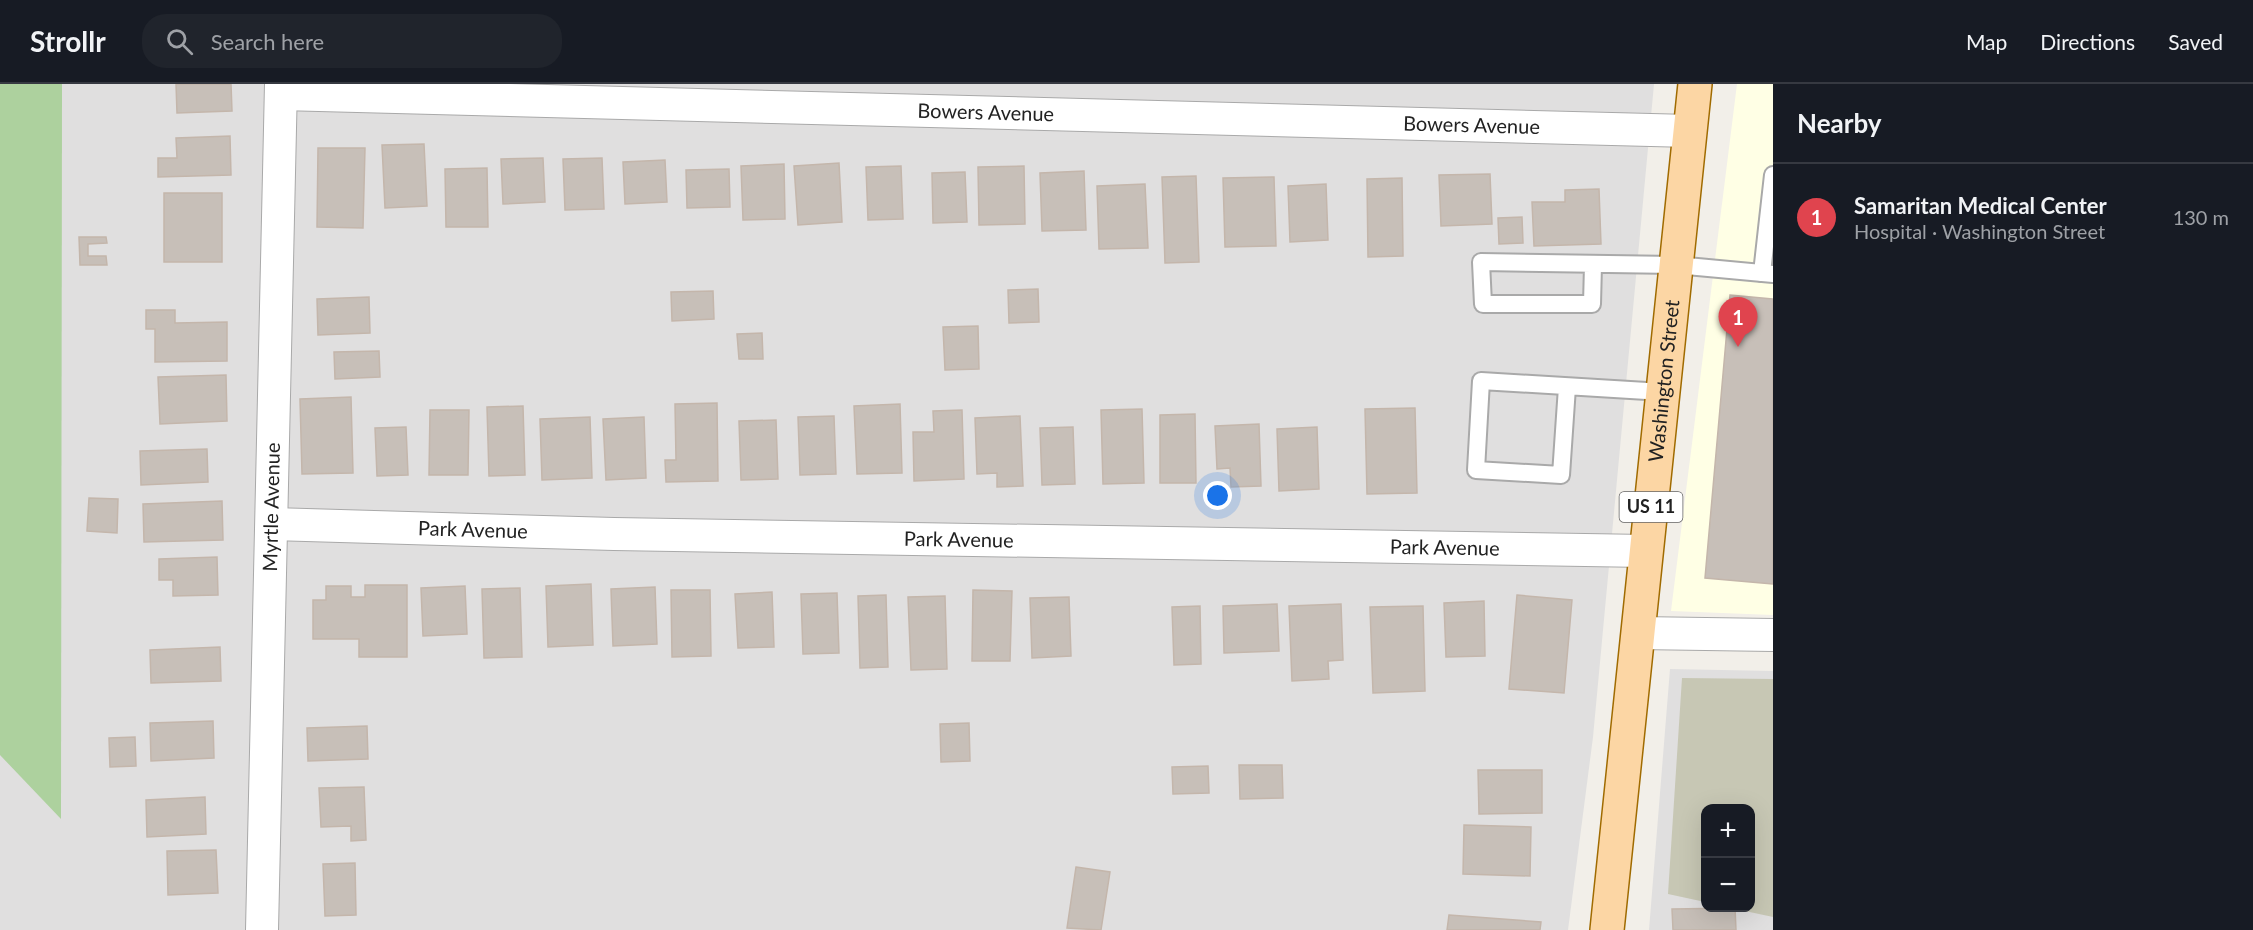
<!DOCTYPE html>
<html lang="en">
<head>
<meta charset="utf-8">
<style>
	:root { --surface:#171b24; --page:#20242c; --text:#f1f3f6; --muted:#9ea1a6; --line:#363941; --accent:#0f766e }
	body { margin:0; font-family:Lato,sans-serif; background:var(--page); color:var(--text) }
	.controls { position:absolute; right:18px; bottom:18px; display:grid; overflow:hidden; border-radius:12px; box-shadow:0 6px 24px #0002 }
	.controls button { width:54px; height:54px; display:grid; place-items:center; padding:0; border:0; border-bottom:2px solid var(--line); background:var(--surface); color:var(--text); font:30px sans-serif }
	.you { position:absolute; left:1218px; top:412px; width:21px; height:21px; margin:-15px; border:4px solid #fff; border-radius:50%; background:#1a73e8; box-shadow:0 0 0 9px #1a73e833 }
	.badge { display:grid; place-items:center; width:39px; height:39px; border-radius:50%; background:var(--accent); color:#fff; font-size:20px; font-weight:700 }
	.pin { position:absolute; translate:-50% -50px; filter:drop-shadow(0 2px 3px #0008) }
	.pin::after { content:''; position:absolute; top:32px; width:21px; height:18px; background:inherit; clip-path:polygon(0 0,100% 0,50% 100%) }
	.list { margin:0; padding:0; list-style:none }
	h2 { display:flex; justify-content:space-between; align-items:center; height:78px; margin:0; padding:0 24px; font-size:26px }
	h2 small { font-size:20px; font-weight:400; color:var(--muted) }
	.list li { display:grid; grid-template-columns:39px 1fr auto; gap:18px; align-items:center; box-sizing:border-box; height:108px; padding:0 24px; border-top:2px solid var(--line) }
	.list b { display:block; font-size:22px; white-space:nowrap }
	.list p { margin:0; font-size:20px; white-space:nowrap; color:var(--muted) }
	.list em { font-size:20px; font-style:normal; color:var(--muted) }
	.icon { flex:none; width:33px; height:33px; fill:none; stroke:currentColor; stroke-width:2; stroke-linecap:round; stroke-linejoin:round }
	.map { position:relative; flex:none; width:1773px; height:846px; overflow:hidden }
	header { display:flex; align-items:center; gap:36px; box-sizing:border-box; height:84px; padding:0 30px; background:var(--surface); border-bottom:2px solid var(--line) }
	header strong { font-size:28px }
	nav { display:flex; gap:33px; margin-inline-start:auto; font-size:21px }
	.search { width:420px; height:54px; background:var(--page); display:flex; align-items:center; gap:15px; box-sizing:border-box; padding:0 21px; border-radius:24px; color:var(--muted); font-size:22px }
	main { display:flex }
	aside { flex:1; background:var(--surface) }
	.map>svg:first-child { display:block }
	.residential { fill:#e0dfdf; fill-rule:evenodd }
	.education { fill:#ffffe5 }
	.construction { fill:#c7c7b4 }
	.forest { fill:#add19e }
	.building { fill:#c7bfb8; stroke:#c4b6ab; stroke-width:1.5 }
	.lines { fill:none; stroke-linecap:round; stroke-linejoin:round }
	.lane-casing { stroke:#a9a9a9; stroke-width:20 }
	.street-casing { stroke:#a9a9a9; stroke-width:34 }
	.primary-casing { stroke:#a06b00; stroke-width:36 }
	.lane { stroke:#fff; stroke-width:16 }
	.street { stroke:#fff; stroke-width:32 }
	.primary { stroke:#fcd6a4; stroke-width:33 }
	.labels { text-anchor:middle; stroke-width:6; stroke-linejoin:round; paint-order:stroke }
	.shield { fill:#fff; stroke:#646464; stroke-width:1.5 }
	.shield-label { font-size:18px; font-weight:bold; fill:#222 }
	.street-label { font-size:20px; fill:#222; stroke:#fff }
</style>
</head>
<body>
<header>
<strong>Strollr</strong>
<div class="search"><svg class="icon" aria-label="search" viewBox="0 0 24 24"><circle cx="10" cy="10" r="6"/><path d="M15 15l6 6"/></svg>Search here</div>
<nav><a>Map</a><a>Directions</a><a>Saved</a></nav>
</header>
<main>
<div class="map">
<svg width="1773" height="846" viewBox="0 0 1773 846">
	<rect width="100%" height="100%" fill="#f2efe9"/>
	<g class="residential">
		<polygon points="0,0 1654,0 1593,653 1568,846 0,846"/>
		<path d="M 1670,585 L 1773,587 L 1773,846 L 1649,846 ZM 1706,724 L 1750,724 L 1750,824 L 1706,824 Z"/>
	</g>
	<polygon class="education" points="1737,0 1773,0 1773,531 1671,527"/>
	<polygon class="construction" points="1682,594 1773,595 1773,833 1731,824 1750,824 1750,724 1706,724 1705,818 1668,810"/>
	<polygon class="forest" points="0,0 62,0 61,735 0,671"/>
	<g class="building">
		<polygon points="176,0 231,0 232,27 177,29"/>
		<polygon points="230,52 231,91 158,93 158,74 177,74 176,54"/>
		<polygon points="424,60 427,122 385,124 382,61"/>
		<polygon points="318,64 365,64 363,144 317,143"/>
		<polygon points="543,74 545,118 503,120 501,75"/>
		<polygon points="602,74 604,125 565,126 563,75"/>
		<polygon points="665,76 667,118 625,120 623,78"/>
		<polygon points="839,79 842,138 798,141 794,82"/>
		<polygon points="784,80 785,135 743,136 741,82"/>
		<polygon points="901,82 903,135 868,136 866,83"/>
		<polygon points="1024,82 1025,140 979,141 978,83"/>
		<polygon points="487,84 488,143 446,143 445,85"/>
		<polygon points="729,85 730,123 687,124 686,86"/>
		<polygon points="1084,87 1086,146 1042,147 1040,89"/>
		<polygon points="965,88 967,138 933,139 932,89"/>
		<polygon points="1490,90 1492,140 1441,142 1439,91"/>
		<polygon points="1196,92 1199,178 1165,179 1162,93"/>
		<polygon points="1274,93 1276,162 1225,163 1223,94"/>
		<polygon points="1402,94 1403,172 1368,173 1367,95"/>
		<polygon points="1145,100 1148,164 1099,165 1097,102"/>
		<polygon points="1326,100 1328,156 1290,158 1288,102"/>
		<polygon points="1599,105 1601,160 1534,162 1532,118 1565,118 1565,106"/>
		<rect x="164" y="109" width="58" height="69"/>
		<polygon points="1522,133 1523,159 1499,160 1498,134"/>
		<polygon points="79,153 106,153 107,159 88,160 88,172 106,172 107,181 80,181"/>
		<polygon points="1038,205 1039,238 1009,239 1008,206"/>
		<polygon points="713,207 714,235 672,237 671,208"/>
		<polygon points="1730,211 1773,215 1773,500 1705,494"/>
		<polygon points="369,213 370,249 318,251 317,215"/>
		<polygon points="146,226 175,226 175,239 227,238 227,277 155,278 155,245 146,245"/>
		<polygon points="978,242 979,285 945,286 943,243"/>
		<polygon points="762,249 763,275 739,275 737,250"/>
		<polygon points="379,267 380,293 335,295 334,268"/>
		<polygon points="226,291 227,337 160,340 158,293"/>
		<polygon points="351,313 353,389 302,390 300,315"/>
		<polygon points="717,319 718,397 666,398 665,376 676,376 675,320"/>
		<polygon points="900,320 902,389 857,390 854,322"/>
		<polygon points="523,322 525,391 489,392 487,323"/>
		<polygon points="1415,324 1417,409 1367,410 1365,325"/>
		<polygon points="1142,325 1144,399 1103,400 1101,326"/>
		<polygon points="430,326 469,326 468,391 429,391"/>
		<polygon points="962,326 964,395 914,397 913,348 934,348 933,327"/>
		<polygon points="1195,330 1196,399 1160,399 1160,331"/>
		<polygon points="834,332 836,390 800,391 798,333"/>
		<polygon points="1020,332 1023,402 997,403 997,389 977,390 975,334"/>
		<polygon points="590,333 592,394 542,396 540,335"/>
		<polygon points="644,333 646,394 606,396 603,335"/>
		<polygon points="776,336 778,395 741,396 739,337"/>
		<polygon points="1259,340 1261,402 1231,403 1230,384 1217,385 1215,342"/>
		<polygon points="406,343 408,391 377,392 375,344"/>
		<polygon points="1073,343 1075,400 1042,401 1040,344"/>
		<polygon points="1317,343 1319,405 1279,407 1277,345"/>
		<polygon points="207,365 208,398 141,401 140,367"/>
		<polygon points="89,414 118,415 117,449 87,447"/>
		<polygon points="222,417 223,456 144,458 143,420"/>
		<polygon points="217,473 218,511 173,512 173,496 159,496 159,475"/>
		<polygon points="591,500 593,561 548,563 546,502"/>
		<polygon points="365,501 407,501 407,573 359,573 359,555 313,555 313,516 326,516 326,502 351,502 351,513 365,513"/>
		<polygon points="465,502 467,550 423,552 421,504"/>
		<polygon points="655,503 657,560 613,562 611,505"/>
		<polygon points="520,504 522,573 484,574 482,505"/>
		<polygon points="671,506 710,506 711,572 672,573"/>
		<polygon points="973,506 1012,507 1010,577 972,577"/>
		<polygon points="772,508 774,563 738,564 735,510"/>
		<polygon points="837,509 839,569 803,570 801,510"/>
		<polygon points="886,511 888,583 860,584 858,512"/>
		<polygon points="1517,511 1572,516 1564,609 1509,605"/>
		<polygon points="945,512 947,585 911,586 908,513"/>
		<polygon points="1069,513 1071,572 1032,574 1030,514"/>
		<polygon points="1484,517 1485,572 1446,573 1444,519"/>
		<polygon points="1277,520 1279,567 1224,569 1223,522"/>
		<polygon points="1341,520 1343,576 1328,577 1329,595 1292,597 1289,522"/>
		<polygon points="1200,522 1201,580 1174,581 1172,523"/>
		<polygon points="1423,522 1425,607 1373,609 1370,523"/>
		<polygon points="220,563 221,597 151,599 150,566"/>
		<polygon points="213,637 214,674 151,677 150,639"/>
		<polygon points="969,639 970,677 941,678 940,640"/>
		<polygon points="367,642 368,675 308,677 307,644"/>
		<polygon points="135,653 136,682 110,683 109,654"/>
		<polygon points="1239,681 1282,681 1283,714 1240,715"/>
		<polygon points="1208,682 1209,709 1173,710 1172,683"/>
		<polygon points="1478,686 1542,686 1542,729 1479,730"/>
		<polygon points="364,703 366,756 351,757 351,742 321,743 319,704"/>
		<polygon points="205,713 206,750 147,753 146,716"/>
		<polygon points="1464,741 1531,743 1530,792 1463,790"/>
		<polygon points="216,766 218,809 168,811 167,767"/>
		<polygon points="355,779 356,831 325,832 323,780"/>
		<polygon points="1076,783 1110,788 1101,846 1067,844"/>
		<polygon points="1735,824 1736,846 1673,846 1672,825"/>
		<polygon points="1449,831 1541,838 1540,846 1447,846"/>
	</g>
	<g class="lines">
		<defs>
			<g id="lane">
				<polyline points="1593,181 1592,220 1483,220 1481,178 1676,181 1773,190"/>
				<polyline points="1762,189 1773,91"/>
				<polyline points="1567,303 1561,391 1476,386 1481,297 1663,308"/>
			</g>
			<g id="street">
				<path id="s1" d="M 281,10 L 1690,47"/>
				<path id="s2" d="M 272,440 L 614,450 L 1646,467"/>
				<polyline points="1638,549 1773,551"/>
				<path id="s3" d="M 262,846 L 281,0"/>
			</g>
			<g id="primary">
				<path id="s4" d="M 1607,846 L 1695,0"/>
			</g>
		</defs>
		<use href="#lane" class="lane-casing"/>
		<use href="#street" class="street-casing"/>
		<use href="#primary" class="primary-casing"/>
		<use href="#lane" class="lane"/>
		<use href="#street" class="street"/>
		<use href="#primary" class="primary"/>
	</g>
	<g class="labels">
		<rect class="shield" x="1619.5" y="408" width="63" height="30" rx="4.5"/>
		<g class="shield-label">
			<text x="1651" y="429">US 11</text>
		</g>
		<g class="street-label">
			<text dy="7" stroke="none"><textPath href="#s1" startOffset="705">Bowers Avenue</textPath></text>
			<text dy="7" stroke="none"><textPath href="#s1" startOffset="1191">Bowers Avenue</textPath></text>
			<text dy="7" stroke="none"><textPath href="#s4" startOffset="552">Washington Street</textPath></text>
			<text dy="7" stroke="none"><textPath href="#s3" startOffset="423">Myrtle Avenue</textPath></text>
			<text dy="7" stroke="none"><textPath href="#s2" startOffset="201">Park Avenue</textPath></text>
			<text dy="7" stroke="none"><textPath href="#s2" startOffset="687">Park Avenue</textPath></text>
			<text dy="7" stroke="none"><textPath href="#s2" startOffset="1173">Park Avenue</textPath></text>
		</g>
	</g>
</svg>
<div class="controls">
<button>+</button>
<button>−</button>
</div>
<div class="you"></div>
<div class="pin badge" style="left:1738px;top:263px;background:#e0444e">1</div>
</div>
<aside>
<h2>Nearby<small></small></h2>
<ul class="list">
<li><span class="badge" style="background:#e0444e">1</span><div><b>Samaritan Medical Center</b><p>Hospital · Washington Street</p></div><em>130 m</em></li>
</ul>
</aside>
</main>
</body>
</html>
